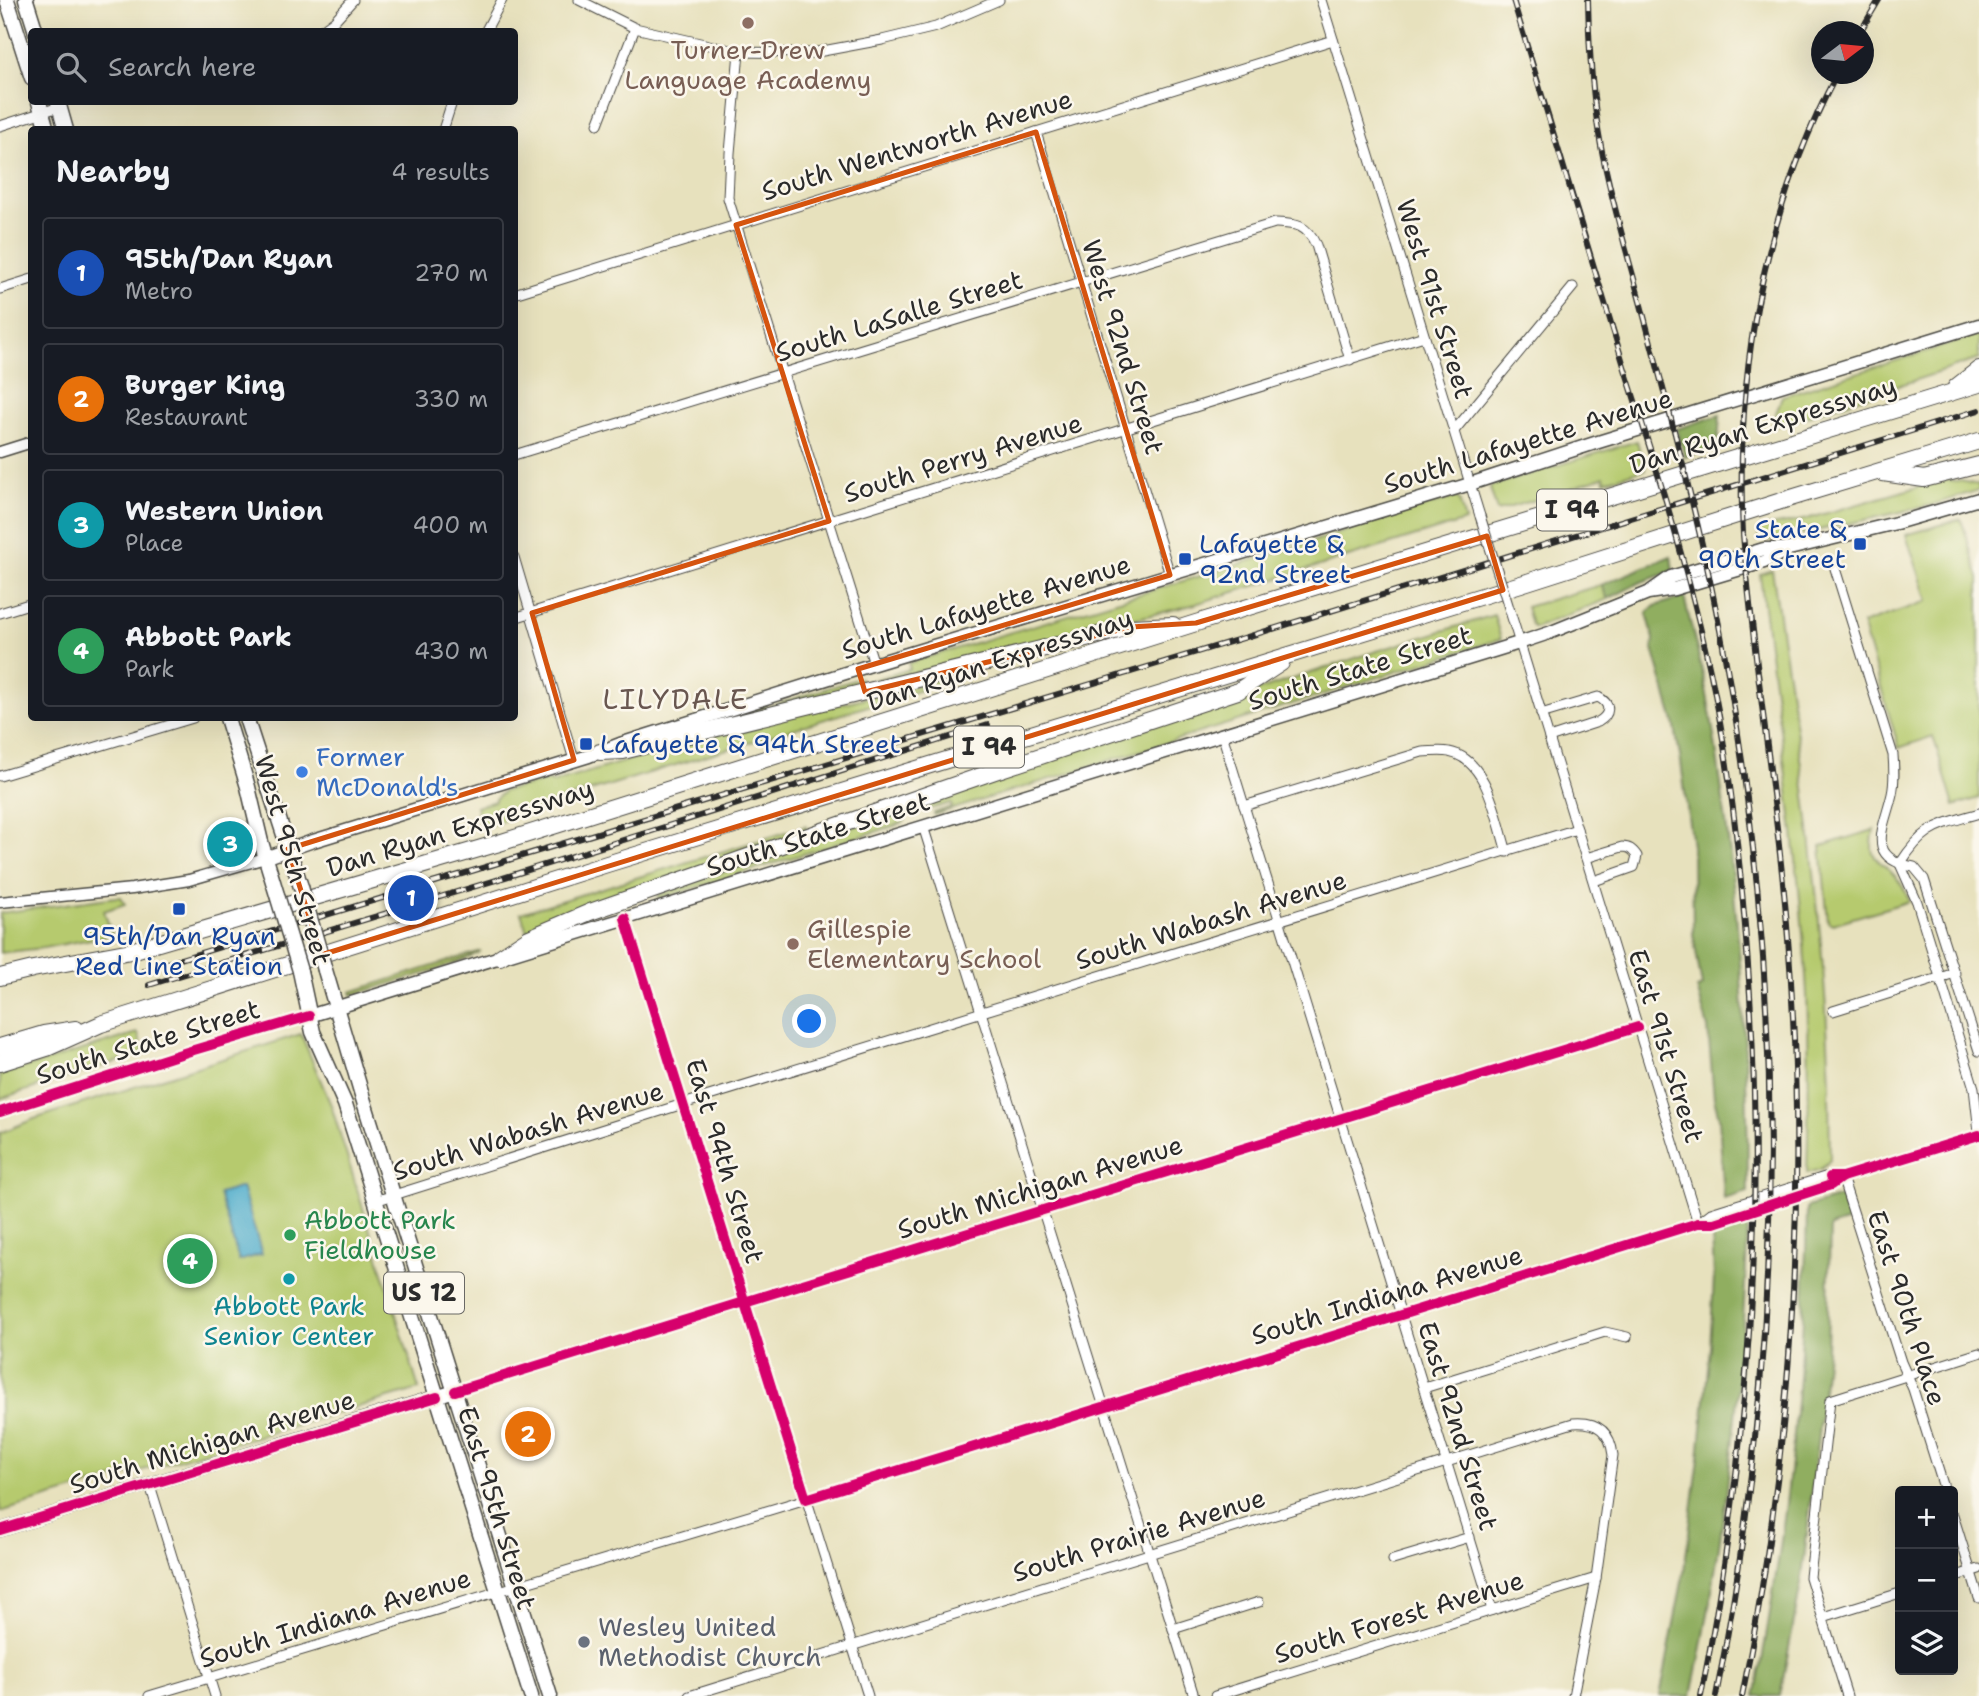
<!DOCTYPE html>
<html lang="en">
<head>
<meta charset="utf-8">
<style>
	:root { --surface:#171b24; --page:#242831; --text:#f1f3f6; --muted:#9ea1a6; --line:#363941; --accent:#b45309 }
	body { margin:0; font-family:"Shantell Sans",sans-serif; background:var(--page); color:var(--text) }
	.controls { position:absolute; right:21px; bottom:21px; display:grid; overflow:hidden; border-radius:7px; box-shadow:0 7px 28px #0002 }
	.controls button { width:63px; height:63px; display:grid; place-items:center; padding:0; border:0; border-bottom:2px solid var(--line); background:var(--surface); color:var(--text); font:35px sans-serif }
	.compass { position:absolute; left:1811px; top:21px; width:63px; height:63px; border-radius:50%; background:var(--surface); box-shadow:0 7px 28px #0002; rotate:74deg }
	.you { position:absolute; left:810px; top:1022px; width:24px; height:24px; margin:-18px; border:5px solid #fff; border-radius:50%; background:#1a73e8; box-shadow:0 0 0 10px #1a73e833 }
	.badge { display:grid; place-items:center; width:46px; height:46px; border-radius:50%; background:var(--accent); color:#fff; font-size:23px; font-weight:700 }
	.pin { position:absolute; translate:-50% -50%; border:4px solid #fff; box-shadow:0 2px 7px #0006 }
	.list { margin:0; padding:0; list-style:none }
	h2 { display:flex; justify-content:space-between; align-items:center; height:91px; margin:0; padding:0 28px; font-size:30px }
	h2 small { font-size:23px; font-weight:400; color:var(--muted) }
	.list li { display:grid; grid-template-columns:46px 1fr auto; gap:21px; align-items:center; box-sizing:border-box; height:112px; margin:0 14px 14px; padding:0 14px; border:2px solid var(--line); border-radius:7px }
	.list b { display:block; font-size:26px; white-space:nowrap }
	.list p { margin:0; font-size:23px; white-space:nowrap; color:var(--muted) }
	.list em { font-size:23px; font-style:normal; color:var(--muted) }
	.icon { flex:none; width:38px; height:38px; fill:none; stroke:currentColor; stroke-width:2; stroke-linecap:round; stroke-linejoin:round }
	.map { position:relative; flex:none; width:1979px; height:1696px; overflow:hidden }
	.search { position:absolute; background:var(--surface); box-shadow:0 7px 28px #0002; left:28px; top:28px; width:490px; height:77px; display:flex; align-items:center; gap:18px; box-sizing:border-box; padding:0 24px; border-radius:7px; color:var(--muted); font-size:26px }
	.panel { position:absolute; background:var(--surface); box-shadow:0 7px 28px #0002; left:28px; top:126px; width:490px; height:595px; border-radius:7px }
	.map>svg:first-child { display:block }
	.green { fill:#b6ca6e; stroke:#707a4c; stroke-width:2 }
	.forest { fill:#90ae61; stroke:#5e6c46; stroke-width:2 }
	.water { fill:#4cabcb; stroke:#3c6b7b; stroke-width:2 }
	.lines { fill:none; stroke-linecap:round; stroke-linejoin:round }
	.minor-casing { stroke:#474641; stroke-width:11 }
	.tertiary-casing { stroke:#474641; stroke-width:13 }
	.secondary-casing { stroke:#474641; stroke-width:15 }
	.primary-casing { stroke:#474641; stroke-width:17 }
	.motorway-casing { stroke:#474641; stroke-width:18 }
	.minor { stroke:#fff; stroke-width:9 }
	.tertiary { stroke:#fff; stroke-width:10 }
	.secondary { stroke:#fff; stroke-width:12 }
	.primary { stroke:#fff; stroke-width:14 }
	.motorway { stroke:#fff; stroke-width:16 }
	.rail-casing { stroke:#2b2b2b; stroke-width:6 }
	.rail { stroke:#fbf7ec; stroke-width:3.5; stroke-dasharray:10; stroke-linecap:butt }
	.minor-bridge-casing { stroke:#474641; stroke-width:11; stroke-linecap:butt }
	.primary-bridge-casing { stroke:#474641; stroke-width:17; stroke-linecap:butt }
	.minor-bridge { stroke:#fff; stroke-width:9 }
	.primary-bridge { stroke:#fff; stroke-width:14 }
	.cycleway-casing { stroke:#fbf7ec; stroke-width:15 }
	.cycleway { stroke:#d6006c; stroke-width:10 }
	.marked { fill:none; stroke:#d5540f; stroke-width:5; stroke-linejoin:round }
	.education-dot { fill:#8d6e63; stroke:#fbf7ec; stroke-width:2.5 }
	.transit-dot { fill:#1a4fb4; stroke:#fbf7ec; stroke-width:2.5 }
	.shop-dot { fill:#3f7fe0; stroke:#fbf7ec; stroke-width:2.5 }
	.leisure-dot { fill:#2e9e5b; stroke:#fbf7ec; stroke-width:2.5 }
	.culture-dot { fill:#0f9aa8; stroke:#fbf7ec; stroke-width:2.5 }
	.worship-dot { fill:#6b7280; stroke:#fbf7ec; stroke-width:2.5 }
	.labels { text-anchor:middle; stroke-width:5; stroke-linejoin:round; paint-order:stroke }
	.shield { fill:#fbf7ec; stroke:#696865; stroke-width:2 }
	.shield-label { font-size:24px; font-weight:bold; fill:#2b2b2b }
	.education-label { font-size:26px; fill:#785e54; stroke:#fbf7ec }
	.street-label { font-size:26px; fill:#2b2b2b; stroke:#fbf7ec }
	.transit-label { font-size:26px; fill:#164399; stroke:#fbf7ec; text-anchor:start }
	.shop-label { font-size:26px; fill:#366cbe; stroke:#fbf7ec; text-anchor:start }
	.leisure-label { font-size:26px; fill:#27864d; stroke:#fbf7ec; text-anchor:start }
	.culture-label { font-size:26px; fill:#0d838f; stroke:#fbf7ec }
	.worship-label { font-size:26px; fill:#5b616d; stroke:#fbf7ec; text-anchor:start }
	.neighbourhood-label { font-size:28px; letter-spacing:2px; fill:#695750; stroke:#fbf7ec }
</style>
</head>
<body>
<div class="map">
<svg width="1979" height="1696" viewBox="0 0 1979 1696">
	<rect width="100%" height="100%" fill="#fbf7ec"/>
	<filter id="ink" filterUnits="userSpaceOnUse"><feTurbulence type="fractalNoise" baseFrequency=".0143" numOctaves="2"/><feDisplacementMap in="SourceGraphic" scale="14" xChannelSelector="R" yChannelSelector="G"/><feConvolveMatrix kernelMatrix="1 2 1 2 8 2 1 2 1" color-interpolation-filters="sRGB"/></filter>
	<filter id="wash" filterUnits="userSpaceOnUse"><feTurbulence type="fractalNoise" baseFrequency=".00686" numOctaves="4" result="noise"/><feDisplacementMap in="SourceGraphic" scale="28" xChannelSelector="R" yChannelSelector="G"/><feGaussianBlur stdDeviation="1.57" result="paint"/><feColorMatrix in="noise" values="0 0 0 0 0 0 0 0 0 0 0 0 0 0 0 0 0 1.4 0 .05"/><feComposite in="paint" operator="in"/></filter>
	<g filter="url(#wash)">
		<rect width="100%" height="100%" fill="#e7e1bd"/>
		<g class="green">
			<polygon points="1979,335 1979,359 1771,428 1782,396"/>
			<polygon points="1637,441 1645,469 1605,481 1604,476 1555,494 1497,511 1490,488 1491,486"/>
			<polygon points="1942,480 1960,481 1979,485 1979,490 1932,505 1774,540 1759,540 1760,528 1803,520"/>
			<polygon points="1456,497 1459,499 1465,521 1192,605 720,720 765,705 766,708 768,707 860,678 862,683 907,670 910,668 908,663 1220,570"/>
			<polygon points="1961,519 1979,578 1979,798 1954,806 1933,736 1899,748 1862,624 1928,601 1906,535"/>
			<path d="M 1772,570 C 1778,605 1782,640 1788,675 C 1809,812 1825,949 1830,1087 L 1829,1094 L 1830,1160 L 1821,1169 L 1807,1173 C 1809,1108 1810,1042 1806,976 C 1798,842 1776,708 1760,574 Z"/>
			<polygon points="1601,585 1608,599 1534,628 1531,625 1526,607"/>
			<polygon points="1494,615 1501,639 934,815 934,813 952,807 951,803 905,816 905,821 897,825 659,899 658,895 938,797 1374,652"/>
			<polygon points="965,673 966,676 571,797 482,828 476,807 495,801 495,799 504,791 548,781 553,783 699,739"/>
			<polygon points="806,826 807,830 527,931 521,913"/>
			<path d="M 1874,830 C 1867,863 1878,856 1895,876 C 1902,884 1906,892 1910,901 L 1833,924 L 1828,922 L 1821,846 Z"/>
			<polygon points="116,897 121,897 125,904 104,911 112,935 43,948 0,953 0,913"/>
			<polygon points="481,951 468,958 436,970 352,995 351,992"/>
			<polygon points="138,1033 144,1053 0,1099 0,1075"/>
			<polygon points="301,1034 331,1105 419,1389 0,1512 0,1133 34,1119"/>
		</g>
		<g class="forest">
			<polygon points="1720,415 1718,445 1685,457 1677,429"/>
			<polygon points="1671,556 1673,571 1641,582 1608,599 1601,585"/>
			<path d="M 1684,597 C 1691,626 1699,655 1705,685 C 1713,723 1718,762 1723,800 C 1741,930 1748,1061 1748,1192 L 1724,1199 L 1719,1118 L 1714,1098 L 1708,1028 L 1697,988 L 1702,986 L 1693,934 L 1692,846 L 1681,762 L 1674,722 L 1653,649 L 1654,639 L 1647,613 L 1655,606 Z"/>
			<path d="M 1841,1197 L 1849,1221 L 1830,1227 L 1827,1351 L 1820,1418 L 1802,1578 L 1780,1696 L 1755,1696 C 1762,1666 1766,1636 1771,1606 C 1793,1474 1805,1340 1807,1207 Z"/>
			<path d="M 1748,1224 C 1746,1267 1744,1310 1741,1352 C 1732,1468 1716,1583 1692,1696 L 1660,1696 L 1684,1571 L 1699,1458 L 1710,1348 L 1714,1277 L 1712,1235 Z"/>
		</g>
		<polygon class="water" points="242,1187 262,1254 239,1261 219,1194"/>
	</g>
	<g filter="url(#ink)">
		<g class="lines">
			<defs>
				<g id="minor">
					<polyline points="579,0 635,28 739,52 812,53 882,40 936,27 999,0"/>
					<polyline points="1321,0 1480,516"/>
					<polyline points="319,32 334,21 353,0"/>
					<polyline points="485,32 502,0"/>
					<polyline points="739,52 730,153 728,198 874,664"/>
					<polyline points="598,124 635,28"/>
					<polyline points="0,126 59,107"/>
					<polyline points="443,130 452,102"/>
					<polyline points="1036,132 1170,575"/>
					<polyline points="0,289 32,279"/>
					<polyline points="514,294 1333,40"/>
					<polyline points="1454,431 1573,287"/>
					<path d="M 514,455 L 1275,223 C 1297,224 1306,224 1316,245 L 1350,360"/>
					<polyline points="514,557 574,760"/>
					<path d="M 1833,562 L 1893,755 C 1894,768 1895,781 1892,794 C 1884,829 1864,858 1914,867 L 1924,879 L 1979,1051"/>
					<polyline points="1510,611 1698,1223"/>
					<polyline points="0,613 32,603"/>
					<polyline points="514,618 1424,336"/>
					<path d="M 1541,714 L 1598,697 C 1612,704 1610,715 1598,722 L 1549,738"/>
					<polyline points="1222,734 1492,1610"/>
					<polyline points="0,776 193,718"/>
					<path d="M 1244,806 L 1422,752 C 1431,752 1440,750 1449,752 C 1488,759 1497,821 1507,852"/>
					<polyline points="923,826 1194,1696"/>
					<path d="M 1586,858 L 1622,847 C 1629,847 1632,849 1637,856 L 1634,867 L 1594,881"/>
					<polyline points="1900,864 1917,902 1974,1088 1979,1132"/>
					<path d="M 1900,864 C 1925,825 1937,826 1979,813"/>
					<polyline points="625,918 868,1696"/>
					<polyline points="1833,1011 1955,973"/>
					<polyline points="1842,1177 1901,1362 1913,1389 1945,1491"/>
					<polyline points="375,1201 683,1104 1577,829"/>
					<polyline points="1698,1223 1711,1213 1828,1176 1842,1177 1979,1135"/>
					<polyline points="1424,1388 1605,1332 1627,1337"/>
					<polyline points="455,1391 1638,1027"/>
					<polyline points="150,1485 215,1696"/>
					<polyline points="1953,1515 1979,1598"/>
					<polyline points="1393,1560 1470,1537"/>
					<polyline points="1953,1577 1979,1569"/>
					<polyline points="1823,1617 1900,1593"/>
					<polyline points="1173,1629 1259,1602"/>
					<polyline points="149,1696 793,1503 1698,1223 1714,1223 1831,1185 1842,1177"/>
					<path d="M 689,1696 L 1573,1423 C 1597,1421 1610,1431 1613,1455 L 1596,1578 L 1573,1696"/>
					<polyline points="1215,1696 1596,1578"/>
					<polyline points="1847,1696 1810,1577 1830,1400 1979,1353"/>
				</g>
				<g id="tertiary">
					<polyline points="0,452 32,442"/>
					<polyline points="0,902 132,889 189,880 265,858"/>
					<polyline points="0,1112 187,1052 309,1016"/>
				</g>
				<g id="secondary">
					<polyline points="1651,591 1671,577 1764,549 1785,549"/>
					<polyline points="265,858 310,842 589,756 620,744 874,664 1470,484 1595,443 1979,325"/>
					<polyline points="309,1016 1519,643 1549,633 1648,593 1674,589 1764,562 1789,549 1896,523 1979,499"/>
					<polyline points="0,1530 455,1391"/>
				</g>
				<g id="primary">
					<polyline points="7,0 32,78"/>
					<polyline points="26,0 36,32"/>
					<polyline points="39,102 47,130"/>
					<polyline points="58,102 66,130"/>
					<polyline points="227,718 248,787 261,842 277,895"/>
					<polyline points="246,718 301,887"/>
					<polyline points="325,970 365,1105 550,1696"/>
					<polyline points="300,971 313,1032 345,1104 531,1696"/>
				</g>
				<g id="motorway">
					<polyline points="1956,387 1979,369"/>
					<polyline points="1883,473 1924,479 1979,465"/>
					<polyline points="600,752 623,751 1131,627 1173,625"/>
					<polyline points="500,957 529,938 590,912 995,771 1238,691 1281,663"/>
					<polyline points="0,977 33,969 131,951 499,843 1196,623 1979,384"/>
					<polyline points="0,1047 44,1034 76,1029"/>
					<polyline points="0,1063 47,1048 101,1024 607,864 1521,584 1781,501 1979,441"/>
				</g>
			</defs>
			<use href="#minor" class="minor-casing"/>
			<use href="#tertiary" class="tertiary-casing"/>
			<use href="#secondary" class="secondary-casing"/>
			<use href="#primary" class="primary-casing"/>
			<use href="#motorway" class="motorway-casing"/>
			<use href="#minor" class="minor"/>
			<use href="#tertiary" class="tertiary"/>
			<use href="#secondary" class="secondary"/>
			<use href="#primary" class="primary"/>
			<use href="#motorway" class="motorway"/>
			<defs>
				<g id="rail">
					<path d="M 1513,0 C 1549,122 1586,244 1624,366 C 1660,479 1696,593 1718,710 C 1735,804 1744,900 1750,995 C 1764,1230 1747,1465 1701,1696"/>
					<path d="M 1588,0 C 1589,49 1592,98 1601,146 C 1611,200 1627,252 1641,305 C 1666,400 1692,494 1712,590 C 1788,955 1789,1330 1716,1696"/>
					<polyline points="1860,32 1879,0"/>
					<polyline points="144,970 1250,636 1979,410"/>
					<polyline points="149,985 493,881 988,725"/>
					<path d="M 1742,1696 C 1794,1444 1808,1181 1787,925 C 1776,794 1754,665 1743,534 C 1735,375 1762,216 1837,74"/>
				</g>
			</defs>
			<use href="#rail" class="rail-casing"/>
			<use href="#rail" class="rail"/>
			<defs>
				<polyline id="minor-bridge" points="1480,516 1510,611"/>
				<g id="primary-bridge">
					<polyline points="301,887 325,970"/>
					<polyline points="277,895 300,971"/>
				</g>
			</defs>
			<use href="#minor-bridge" class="minor-bridge-casing"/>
			<use href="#primary-bridge" class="primary-bridge-casing"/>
			<use href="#minor-bridge" class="minor-bridge"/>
			<use href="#primary-bridge" class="primary-bridge"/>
			<defs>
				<g id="cycleway">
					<polyline points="625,918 806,1499 1698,1223 1714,1223 1831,1185 1842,1177"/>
					<polyline points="0,1112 187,1052 309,1016"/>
					<polyline points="1830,1177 1842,1177 1979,1135"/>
					<polyline points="455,1391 1638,1027"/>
					<polyline points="0,1530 437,1397"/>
				</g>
			</defs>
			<use href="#cycleway" class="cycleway-casing"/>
			<use href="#cycleway" class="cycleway"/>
		</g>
	</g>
	<path class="marked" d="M 1036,132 L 1170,575 L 858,669 L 865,692 L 1131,627 L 1196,623 L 1487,536 L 1503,590 L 321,955 L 288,849 L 574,760 L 532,613 L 829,521 L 736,225 Z"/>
	<g class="education-dot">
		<circle cx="748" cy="23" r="7"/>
		<circle cx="793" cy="944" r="7"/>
	</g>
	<g class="transit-dot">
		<rect x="1853" y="537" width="14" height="14" rx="3.5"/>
		<rect x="1178" y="552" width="14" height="14" rx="3.5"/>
		<rect x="579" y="737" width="14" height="14" rx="3.5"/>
		<rect x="172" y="902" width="14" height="14" rx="3.5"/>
	</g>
	<circle class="shop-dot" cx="302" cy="772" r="7"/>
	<circle class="leisure-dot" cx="290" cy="1235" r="7"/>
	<circle class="culture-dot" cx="289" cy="1279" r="7"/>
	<circle class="worship-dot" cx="584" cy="1642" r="7"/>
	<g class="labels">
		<g class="shield">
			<rect x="1537" y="489.5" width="70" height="41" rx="5"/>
			<rect x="954" y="726.5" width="70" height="41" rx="5"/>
			<rect x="384" y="1272.5" width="80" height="41" rx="5"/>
		</g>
		<g class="shield-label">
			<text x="1572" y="518">I 94</text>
			<text x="989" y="755">I 94</text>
			<text x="424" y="1301">US 12</text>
		</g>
		<g class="education-label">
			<text x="748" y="59">Turner-Drew<tspan x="748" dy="30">Language Academy</tspan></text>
			<text x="807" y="938" text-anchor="start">Gillespie<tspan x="807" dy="30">Elementary School</tspan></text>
		</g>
		<g class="street-label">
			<text transform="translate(917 145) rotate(-17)" y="9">South Wentworth Avenue</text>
			<text transform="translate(1435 299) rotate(73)" y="9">West 91st Street</text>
			<text transform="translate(899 316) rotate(-17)" y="9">South LaSalle Street</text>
			<text transform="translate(1123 347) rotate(73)" y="9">West 92nd Street</text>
			<text transform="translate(1763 425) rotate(-17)" y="9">Dan Ryan Expressway</text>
			<text transform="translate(1528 441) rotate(-17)" y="9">South Lafayette Avenue</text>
			<text transform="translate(963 458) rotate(-17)" y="9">South Perry Avenue</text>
			<text transform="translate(986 607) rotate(-17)" y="9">South Lafayette Avenue</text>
			<text transform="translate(1000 660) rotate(-18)" y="9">Dan Ryan Expressway</text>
			<text transform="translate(1360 668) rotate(-17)" y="9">South State Street</text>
			<text transform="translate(460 828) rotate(-17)" y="9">Dan Ryan Expressway</text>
			<text transform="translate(818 834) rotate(-17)" y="9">South State Street</text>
			<text transform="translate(293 860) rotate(74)" y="9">West 95th Street</text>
			<text transform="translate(1211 920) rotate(-17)" y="9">South Wabash Avenue</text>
			<text transform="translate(148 1042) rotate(-17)" y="9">South State Street</text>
			<text transform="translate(1666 1046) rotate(73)" y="9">East 91st Street</text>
			<text transform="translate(528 1131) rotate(-17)" y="9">South Wabash Avenue</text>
			<text transform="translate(725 1161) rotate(73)" y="9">East 94th Street</text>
			<text transform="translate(1040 1187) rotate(-17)" y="9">South Michigan Avenue</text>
			<text transform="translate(1387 1295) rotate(-17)" y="9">South Indiana Avenue</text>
			<text transform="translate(1907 1308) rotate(72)" y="9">East 90th Place</text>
			<text transform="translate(1458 1426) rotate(73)" y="9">East 92nd Street</text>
			<text transform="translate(212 1442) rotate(-17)" y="9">South Michigan Avenue</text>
			<text transform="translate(497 1508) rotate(73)" y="9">East 95th Street</text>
			<text transform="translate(1139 1535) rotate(-17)" y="9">South Prairie Avenue</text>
			<text transform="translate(1399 1617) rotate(-17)" y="9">South Forest Avenue</text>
			<text transform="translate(335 1618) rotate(-17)" y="9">South Indiana Avenue</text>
		</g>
		<g class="transit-label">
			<text x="1846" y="538" text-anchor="end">State &amp;<tspan x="1846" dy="30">90th Street</tspan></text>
			<text x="1199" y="553">Lafayette &amp;<tspan x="1199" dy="30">92nd Street</tspan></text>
			<text x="600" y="753">Lafayette &amp; 94th Street</text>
			<text x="179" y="945" text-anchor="middle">95th/Dan Ryan<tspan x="179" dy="30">Red Line Station</tspan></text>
		</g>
		<g class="shop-label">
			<text x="316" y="766">Former<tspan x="316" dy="30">McDonald's</tspan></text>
		</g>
		<g class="leisure-label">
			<text x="304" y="1229">Abbott Park<tspan x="304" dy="30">Fieldhouse</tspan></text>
		</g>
		<g class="culture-label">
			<text x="289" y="1315">Abbott Park<tspan x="289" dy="30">Senior Center</tspan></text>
		</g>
		<g class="worship-label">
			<text x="598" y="1636">Wesley United<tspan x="598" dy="30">Methodist Church</tspan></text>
		</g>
		<g class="neighbourhood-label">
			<text x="676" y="709">LILYDALE</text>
		</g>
	</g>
</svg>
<div class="controls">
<button>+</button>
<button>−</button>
<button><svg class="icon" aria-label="layers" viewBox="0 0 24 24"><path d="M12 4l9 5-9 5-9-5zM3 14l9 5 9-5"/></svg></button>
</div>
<svg class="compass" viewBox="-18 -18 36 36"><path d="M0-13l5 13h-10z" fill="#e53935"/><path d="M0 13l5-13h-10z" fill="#9ea1a6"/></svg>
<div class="you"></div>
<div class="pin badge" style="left:411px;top:898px;background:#1a4fb4">1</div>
<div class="pin badge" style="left:528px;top:1434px;background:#e8710a">2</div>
<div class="pin badge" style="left:230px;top:844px;background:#0f9aa8">3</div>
<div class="pin badge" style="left:190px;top:1261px;background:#2e9e5b">4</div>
<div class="search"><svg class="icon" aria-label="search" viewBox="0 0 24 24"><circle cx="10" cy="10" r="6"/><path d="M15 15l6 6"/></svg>Search here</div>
<section class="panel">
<h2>Nearby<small>4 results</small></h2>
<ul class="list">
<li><span class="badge" style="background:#1a4fb4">1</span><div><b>95th/Dan Ryan</b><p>Metro</p></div><em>270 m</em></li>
<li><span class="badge" style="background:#e8710a">2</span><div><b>Burger King</b><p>Restaurant</p></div><em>330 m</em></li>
<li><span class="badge" style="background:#0f9aa8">3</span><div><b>Western Union</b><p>Place</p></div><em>400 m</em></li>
<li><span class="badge" style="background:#2e9e5b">4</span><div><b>Abbott Park</b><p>Park</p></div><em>430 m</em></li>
</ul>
</section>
</div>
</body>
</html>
